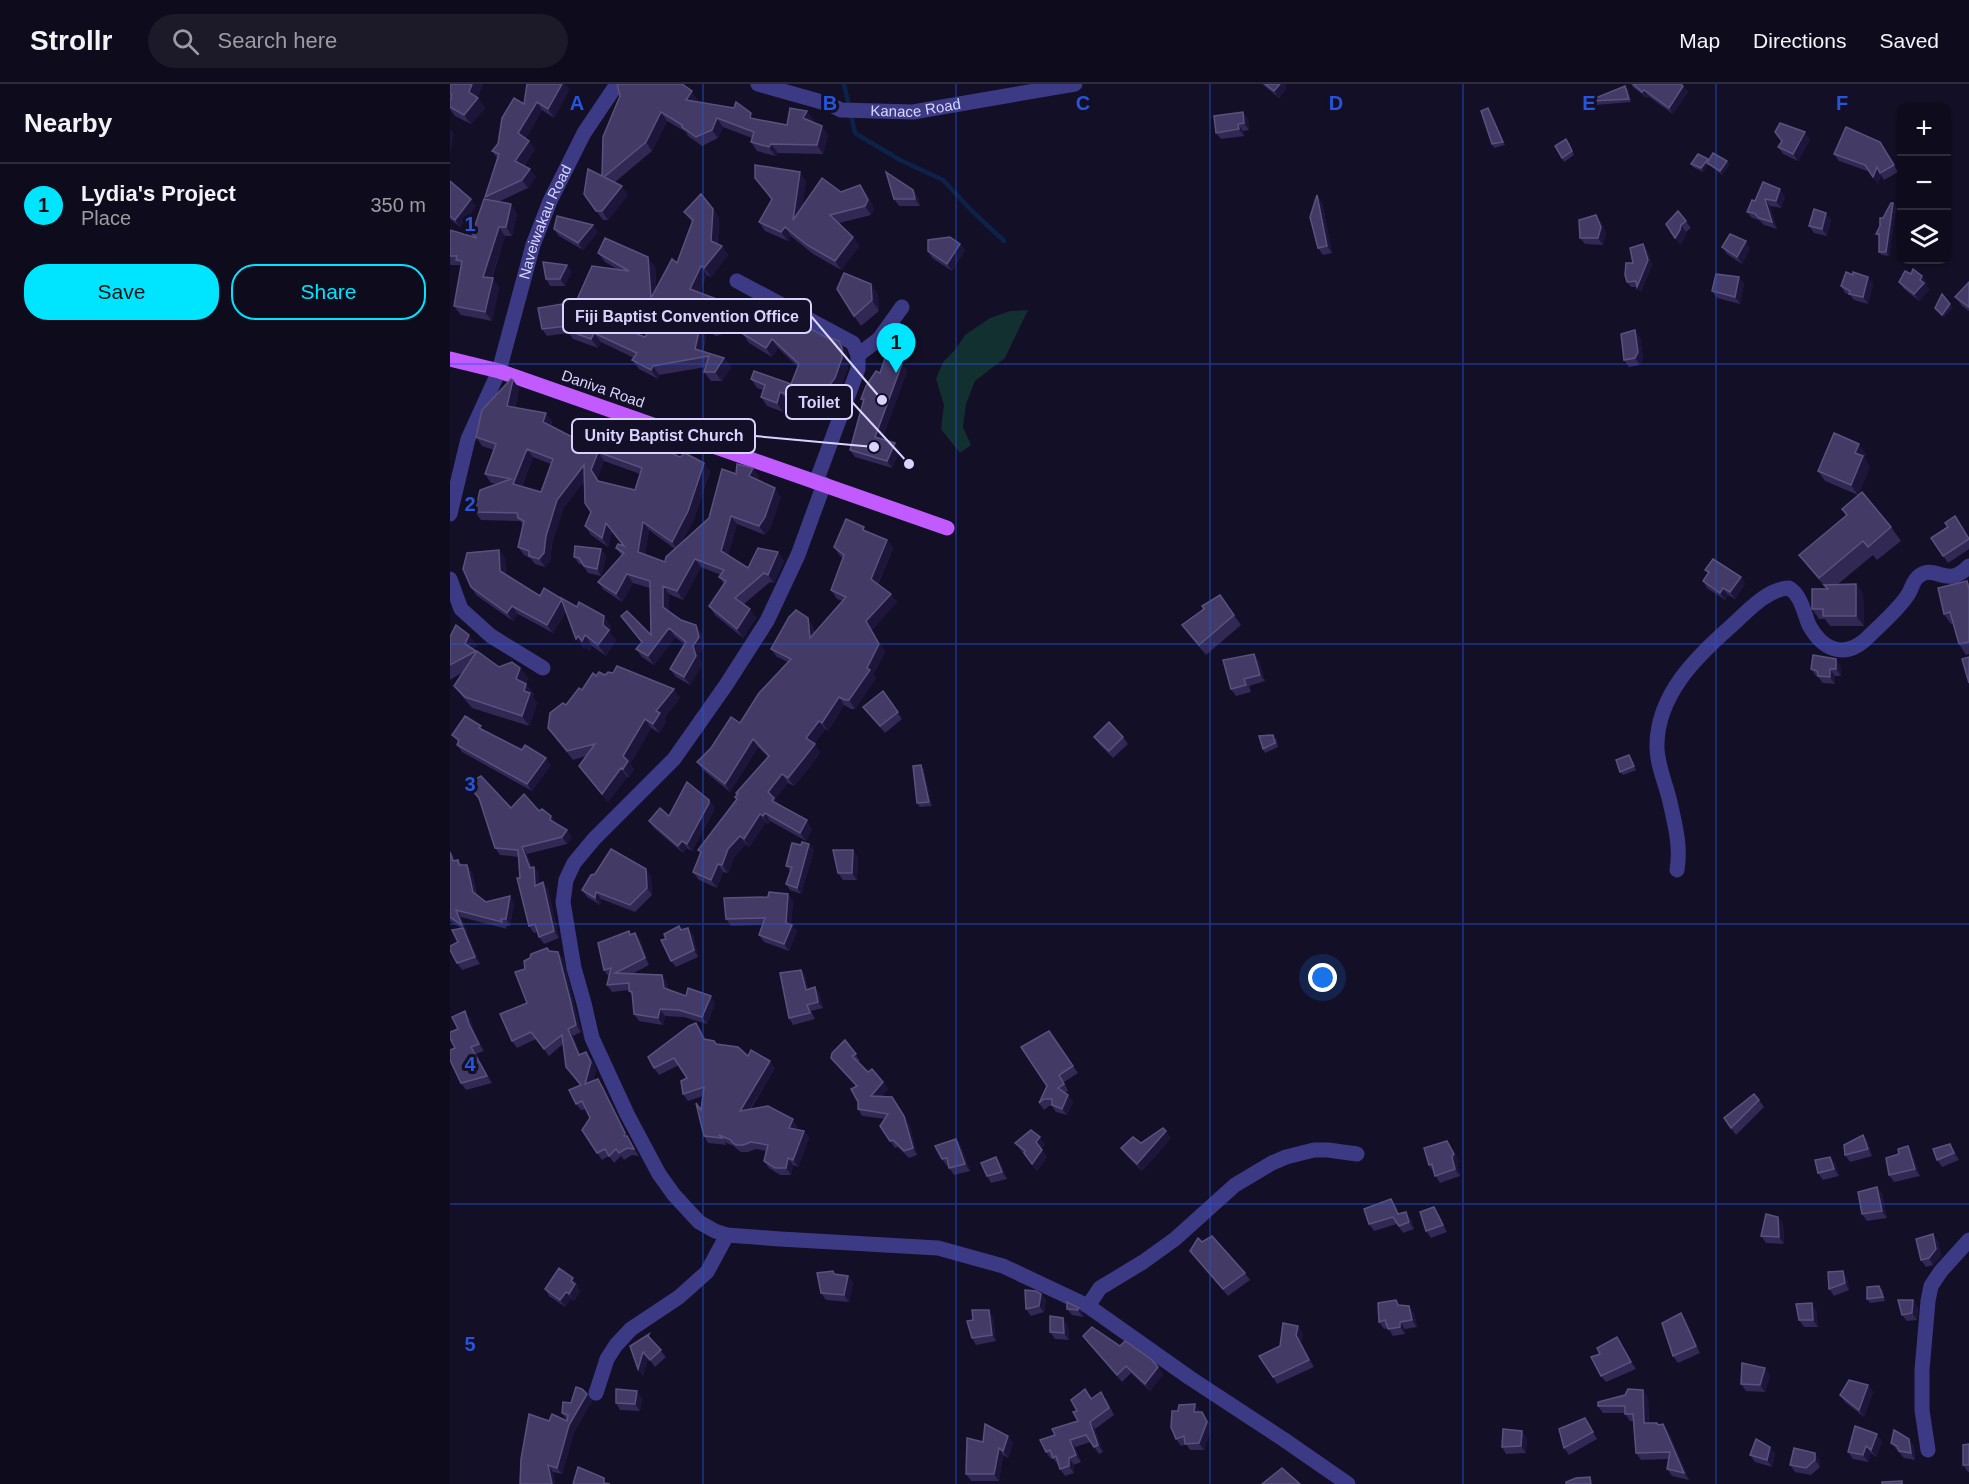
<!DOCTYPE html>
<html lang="en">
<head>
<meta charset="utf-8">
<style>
	:root { --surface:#0e0b1c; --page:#1c1929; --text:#f1f3f6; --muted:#9b9ba3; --line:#2e2b3b; --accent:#00e5ff }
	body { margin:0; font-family:Helvetica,sans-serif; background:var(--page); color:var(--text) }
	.controls { position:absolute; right:18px; top:18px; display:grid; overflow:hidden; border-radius:12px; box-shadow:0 2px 4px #0004 }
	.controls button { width:54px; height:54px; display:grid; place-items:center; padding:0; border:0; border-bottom:2px solid var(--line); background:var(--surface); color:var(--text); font:30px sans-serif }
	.you { position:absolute; left:873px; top:894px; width:21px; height:21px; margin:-15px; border:4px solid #fff; border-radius:50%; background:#1a73e8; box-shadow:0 0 0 9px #1a73e833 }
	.badge { display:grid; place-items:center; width:39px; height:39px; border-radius:50%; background:var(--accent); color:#111; font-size:20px; font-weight:700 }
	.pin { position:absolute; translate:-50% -50px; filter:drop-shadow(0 2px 3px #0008) }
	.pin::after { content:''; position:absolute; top:32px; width:21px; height:18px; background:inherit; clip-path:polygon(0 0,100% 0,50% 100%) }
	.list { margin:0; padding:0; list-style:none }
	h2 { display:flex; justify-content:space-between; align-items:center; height:78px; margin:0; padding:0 24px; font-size:26px }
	h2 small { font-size:20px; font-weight:400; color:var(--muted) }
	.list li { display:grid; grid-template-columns:39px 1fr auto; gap:18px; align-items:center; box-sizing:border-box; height:84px; padding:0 24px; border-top:2px solid var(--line) }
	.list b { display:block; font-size:22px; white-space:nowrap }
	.list p { margin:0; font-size:20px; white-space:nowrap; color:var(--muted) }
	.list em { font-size:20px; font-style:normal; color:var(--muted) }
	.actions { display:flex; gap:12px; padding:18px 24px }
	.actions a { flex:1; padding:14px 0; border:2px solid var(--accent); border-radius:24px; text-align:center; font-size:21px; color:var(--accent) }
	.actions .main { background:var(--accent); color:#111 }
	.icon { flex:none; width:33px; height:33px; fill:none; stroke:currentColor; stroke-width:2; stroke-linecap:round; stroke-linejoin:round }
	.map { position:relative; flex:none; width:1519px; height:1400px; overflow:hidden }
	header { display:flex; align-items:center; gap:36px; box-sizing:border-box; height:84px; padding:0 30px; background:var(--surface); border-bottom:2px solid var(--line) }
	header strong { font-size:28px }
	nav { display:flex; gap:33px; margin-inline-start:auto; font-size:21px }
	.search { width:420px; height:54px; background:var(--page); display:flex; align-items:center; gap:15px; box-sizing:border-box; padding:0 21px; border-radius:33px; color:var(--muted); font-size:22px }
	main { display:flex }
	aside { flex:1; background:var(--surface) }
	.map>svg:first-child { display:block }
	.green { fill:#12302f }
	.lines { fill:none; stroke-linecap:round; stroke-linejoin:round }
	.stream { stroke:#0c2248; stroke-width:4.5 }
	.minor { stroke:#3d3a85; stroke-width:15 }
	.major { stroke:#c25bff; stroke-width:15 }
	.wall { fill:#312854; fill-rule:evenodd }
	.shaded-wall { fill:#1d163a }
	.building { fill:#433a66; stroke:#5a527e; stroke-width:1.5; fill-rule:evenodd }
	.grid { fill:none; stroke:#2655da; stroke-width:1.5; stroke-opacity:0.55 }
	.labels { text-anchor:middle; stroke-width:6; stroke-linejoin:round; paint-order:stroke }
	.street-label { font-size:15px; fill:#d9d4ff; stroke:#130f26 }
	.grid-label { font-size:20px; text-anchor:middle; font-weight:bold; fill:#2655da; stroke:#130f26; stroke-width:6; stroke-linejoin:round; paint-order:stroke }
	.leader { fill:none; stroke:#d9d4ff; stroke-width:2 }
	.callout-dot { fill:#d9d4ff; stroke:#130f26; stroke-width:2 }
	.callout { fill:#130f26; stroke:#d9d4ff; stroke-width:2 }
	.callout-label { font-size:16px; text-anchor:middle; font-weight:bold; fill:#d9d4ff }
</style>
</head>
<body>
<header>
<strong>Strollr</strong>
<div class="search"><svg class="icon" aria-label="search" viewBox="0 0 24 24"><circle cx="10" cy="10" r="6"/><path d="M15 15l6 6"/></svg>Search here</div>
<nav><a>Map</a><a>Directions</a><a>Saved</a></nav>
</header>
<main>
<aside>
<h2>Nearby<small></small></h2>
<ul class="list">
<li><span class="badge">1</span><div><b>Lydia's Project</b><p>Place</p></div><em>350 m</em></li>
</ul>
<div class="actions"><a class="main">Save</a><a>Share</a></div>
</aside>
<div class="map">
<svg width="1519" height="1400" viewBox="0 0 1519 1400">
	<rect width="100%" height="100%" fill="#130f26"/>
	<polygon class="green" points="578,226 555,274 525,297 516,320 513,343 521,361 510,369 491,345 494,321 486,295 493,278 505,266 515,251 540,234 560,227"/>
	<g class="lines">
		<polyline class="stream" points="394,0 405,49 450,76 493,96 523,128 554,157"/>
		<g class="minor">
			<path id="s1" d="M 308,0 L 379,20 L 391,26 L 463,28 L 625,0"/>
			<polyline points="287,197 403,259 408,271 408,285 366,398"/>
			<polyline points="408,271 429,255 452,223"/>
			<polyline points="374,400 348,471 317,537 276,601 224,675 144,755 124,779 116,796 113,818 124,884 134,919 142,954 177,1030 209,1090 224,1111 249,1138 265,1147 277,1151 330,1155 488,1164 553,1182 638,1222 740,1294 833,1355 898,1400"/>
			<path id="s2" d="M 0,430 L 18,355 L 49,287 L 83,161 L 100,117 L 134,49 L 167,0"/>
			<polyline points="0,495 11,525 41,552 93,584"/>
			<path d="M 1227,786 C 1231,762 1225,741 1220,718 C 1216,700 1206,679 1207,660 C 1208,611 1245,574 1279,544 C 1296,529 1316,505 1339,504 C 1351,511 1354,529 1359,541 C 1372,565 1393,575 1415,556 C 1428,543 1448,526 1457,512 C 1462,506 1462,497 1469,492 C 1486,479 1496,506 1519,482"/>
			<polyline points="638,1222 650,1204 693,1178 725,1155 785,1101 822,1079 836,1073 864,1066 878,1066 907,1070"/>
			<polyline points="146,1309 157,1275 166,1261 181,1245 229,1213 257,1188 277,1151"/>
			<polyline points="1478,1366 1472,1326 1472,1286 1478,1217 1481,1202 1491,1187 1519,1156"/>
		</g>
		<polyline class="major" points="0,275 49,287 497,444"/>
	</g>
	<g class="wall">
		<polygon points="0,0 33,0 27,14 35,24 21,40 5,32 0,25 1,15 0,14"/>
		<polygon points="77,0 115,0 119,6 104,34 92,26 76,54 85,65 74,82 86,93 78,104 48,118 67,129 62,152 55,152 42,194 49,203 42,237 11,231 4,222 11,183 10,181 0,181 0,146 24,153 22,150 37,115 35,113 47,74 42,67 74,20"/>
		<polygon points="812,0 836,0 836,5 829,14"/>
		<polygon points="1181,0 1231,0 1233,2 1238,8 1223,30 1198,12 1197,14 1183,3"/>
		<polygon points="178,1 248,16 247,18 305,35 337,41 357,27 363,36 362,38 378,51 373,70 328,69 325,72 307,67 301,58 302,54 273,43 268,54 252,62 238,52 236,48 217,37 202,67 164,99 178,111 158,136 153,136 134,110 152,92"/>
		<polygon points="1178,5 1181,18 1146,21 1143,17"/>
		<polygon points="1041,28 1055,61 1044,64 1042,60"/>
		<polygon points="798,35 799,46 793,47 794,52 771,55 766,49"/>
		<polygon points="1325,48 1360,55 1348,77 1333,70 1328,63 1332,57"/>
		<polygon points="1119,58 1124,71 1114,78 1112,74"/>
		<polygon points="1430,58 1448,88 1434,96 1431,91 1428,100 1420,88 1389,77 1384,70"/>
		<polygon points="1259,76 1277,77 1279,81 1272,91 1258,80 1253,88 1243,83 1241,80"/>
		<polygon points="305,94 356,97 352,122 391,108 417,110 424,125 421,131 389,139 403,153 409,162 391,186 363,170 341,152 338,157 315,147 309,138 322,116"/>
		<polygon points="0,97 26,122 10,143 0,135"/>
		<polygon points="463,106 468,113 470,122 449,122 444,115"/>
		<polygon points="1335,112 1331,124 1320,122 1327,145 1314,141 1309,136 1302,134 1297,128 1305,117"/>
		<polygon points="872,118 882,169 873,171 868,164"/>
		<polygon points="1443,119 1446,123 1439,172 1432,171 1429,168 1429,153 1426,150"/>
		<path d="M 263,125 L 269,134 L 268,160 L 272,162 L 278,171 L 261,193 L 257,191 L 249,209 L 285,222 L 292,231 L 281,239 L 273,250 L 266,252 L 257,247 L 253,268 L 274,274 L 281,283 L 272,297 L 261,297 L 254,288 L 256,283 L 209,291 L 208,295 L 189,285 L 182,276 L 184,274 L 151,258 L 148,264 L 123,255 L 119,249 L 97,252 L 92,245 L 116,227 L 118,234 L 167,185 L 155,178 L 148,169 L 205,182 L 206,204 L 227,179 L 242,138 L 234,128 ZM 167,225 L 193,232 L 195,228 L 207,232 L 195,253 L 160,240 Z"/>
		<polygon points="1228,127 1241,144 1236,148 1235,153 1230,161"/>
		<polygon points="1376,129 1381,136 1377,152 1364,149 1359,142"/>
		<polygon points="1151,138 1156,150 1153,161 1135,160 1130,154"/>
		<polygon points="104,145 148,148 133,166 109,152"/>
		<polygon points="510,160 515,166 502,187 482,174 478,167"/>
		<polygon points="1193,160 1197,166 1202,181 1191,208 1187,203 1181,203 1177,198 1183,179"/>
		<polygon points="1272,163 1300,164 1292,180 1277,170"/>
		<polygon points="117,181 121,188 115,202 100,202 96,195"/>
		<polygon points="1461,190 1472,192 1477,199 1476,201 1479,206 1469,217 1454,205 1449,198"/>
		<polygon points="1403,191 1418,193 1423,200 1418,220 1404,216 1400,211 1395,209 1391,202"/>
		<polygon points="1519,198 1519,227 1512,222 1505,213"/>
		<polygon points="1294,199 1290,220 1267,214 1262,207"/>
		<polygon points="421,200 428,211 429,227 411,242 404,232"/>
		<polygon points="340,240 379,255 389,257 395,266 398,273 398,283 391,303 384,312 380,327 364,328 337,316 333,328 317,322 311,313 313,306 307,304 301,295 341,300 348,283 328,264 322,273 299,259 293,250"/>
		<polygon points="1190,253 1193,275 1190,281 1179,283 1174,276"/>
		<polygon points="452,280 457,287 432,355 450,366 442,384 405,373 400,366 413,318 411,315 430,289"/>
		<path d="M 69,304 L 65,324 L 102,337 L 101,341 L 126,355 L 162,354 L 161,358 L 194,369 L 215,350 L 221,359 L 217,368 L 260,387 L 244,435 L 231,459 L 259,434 L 286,390 L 303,384 L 309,393 L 307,396 L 331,413 L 321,442 L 315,451 L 287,440 L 278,471 L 298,484 L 328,468 L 334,477 L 324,499 L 320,498 L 294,520 L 306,534 L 293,554 L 265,531 L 259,522 L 274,500 L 269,493 L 271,491 L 251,483 L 233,516 L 219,510 L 219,528 L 231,536 L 246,541 L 252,550 L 254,562 L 249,571 L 252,581 L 240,601 L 226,593 L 220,585 L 234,560 L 225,553 L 204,581 L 192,573 L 186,565 L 192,559 L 171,532 L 201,551 L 200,504 L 183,499 L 172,518 L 154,506 L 148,498 L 172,472 L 166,464 L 173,462 L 162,448 L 158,463 L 141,451 L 135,442 L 141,428 L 134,397 L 113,425 L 102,460 L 100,477 L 95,483 L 85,480 L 80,474 L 74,471 L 68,463 L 73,441 L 70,437 L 31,436 L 25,428 L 48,400 L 41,399 L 35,390 L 44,366 L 32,362 L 26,353 ZM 83,373 L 101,380 L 91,408 L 72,402 ZM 154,377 L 190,390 L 185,406 L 149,397 L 147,395 ZM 199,446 L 225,465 L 215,478 L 195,470 Z"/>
		<polygon points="1416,370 1414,374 1420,383 1408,411 1375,397 1368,387"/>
		<polygon points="1392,425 1441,443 1451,457 1427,476 1423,471 1388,500 1406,500 1413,510 1414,542 1380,542 1375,535 1369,535 1362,525 1377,505 1359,484 1349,471 1397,431"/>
		<polygon points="1498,443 1519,453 1519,465 1498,479 1481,454"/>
		<polygon points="418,448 437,456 443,464 428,500 447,518 422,546 435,568 423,591 426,594 405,625 401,625 394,621 378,647 375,645 364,660 370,668 360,683 344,702 338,699 325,715 329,720 362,745 356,757 320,737 318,740 316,738 299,763 296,760 284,773 278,789 273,788 267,804 249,796 243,788 251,769 248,766 287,715 285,713 287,711 286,709 318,673 308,663 280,708 253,686 247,678 290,639 338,578 327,573 321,565 363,542 364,549 393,517 387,515 381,506 393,474 390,472 384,463"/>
		<polygon points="151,465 156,472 151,492 138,489 133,481 129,480 124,473"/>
		<polygon points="55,474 56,491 90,512 112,515 161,542 160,549 166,556 156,572 142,562 139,567 136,562 134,565 116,527 103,549 68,530 63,537 26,511 21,503"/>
		<polygon points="1255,486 1291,493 1295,500 1285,515 1278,511 1275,516 1257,504 1253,497 1258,489"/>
		<polygon points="1517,497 1519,500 1519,570 1516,571 1509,560 1503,539 1501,540 1494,530"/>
		<polygon points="770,511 791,541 756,571 739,551 732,541 754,525"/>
		<polygon points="0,553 27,561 24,566 49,583 70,584 78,594 76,600 84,610 83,613 87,619 79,642 22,624 12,612 4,602 13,588 0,596"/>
		<polygon points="804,570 809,577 815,597 799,602 801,608 786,612 781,605"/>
		<polygon points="1391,582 1391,592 1385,592 1385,600 1373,599 1368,593 1366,592 1361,585"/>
		<polygon points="155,591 230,614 214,634 216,638 209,649 201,644 180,680 184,685 179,693 177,693 158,718 129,682 136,672 123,676 98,644 116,621 146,592"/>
		<polygon points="433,607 452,635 435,649 413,623"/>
		<polygon points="34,647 72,666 96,674 101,681 82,707 12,668 7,661 8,658 2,651"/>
		<polygon points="644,653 673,653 678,660 663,674 649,660"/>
		<polygon points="826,654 828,663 815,669 813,665"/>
		<polygon points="1179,671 1186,686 1173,691 1170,688"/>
		<polygon points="473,684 482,722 470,723 467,719"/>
		<polygon points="17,700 61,724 89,727 106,738 106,740 122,753 117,760 77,770 82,783 84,783 89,790 89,800 98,805 109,854 94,860 89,853 87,848 84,849 79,842 70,794 69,773 50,771 45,764 29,716"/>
		<polygon points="259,716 264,723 264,726 242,767 237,764 233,769 204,744 199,737 219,732"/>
		<polygon points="359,760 364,766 351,810 340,806 336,800 341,788 336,782 351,761"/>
		<polygon points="0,767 5,777 8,776 12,781 22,788 27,811 36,818 64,819 60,842 56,842 57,845 11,833 17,848 16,847 30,880 12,886 7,879 8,858 11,844 0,837"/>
		<polygon points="408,773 407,796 393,796 388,789"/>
		<polygon points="201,792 202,811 185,828 151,815 150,821 137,813 132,806"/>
		<polygon points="338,810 343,817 341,840 347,847 339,867 314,858 309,851 312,841 281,842 276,835 318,813"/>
		<polygon points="238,844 243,851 248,873 226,883 221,877 216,855 232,846"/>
		<polygon points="185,849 190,856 199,881 182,890 217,898 218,906 236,912 265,919 257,940 234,933 215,932 213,941 189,937 184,930 182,912 179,906 162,908 157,901 159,893 154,886 181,850"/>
		<polygon points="97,864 100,867 108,868 113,875 131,948 123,952 130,970 141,975 146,985 143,997 153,1002 180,1057 189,1072 182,1071 174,1076 171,1072 164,1079 159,1072 152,1076 132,1046 140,1034 136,1025 131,1026 126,1020 130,1001 116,983 113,960 99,972 86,955 67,964 62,957 77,919 75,885"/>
		<polygon points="351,886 355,892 358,905 369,909 373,924 361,927 365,935 343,941 339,934"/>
		<polygon points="20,934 24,947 34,967 26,970 42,999 16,1006 11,999 5,964 8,945"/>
		<polygon points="246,939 251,946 256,956 325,984 300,1026 347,1042 346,1045 354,1047 359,1054 348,1083 343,1081 341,1091 330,1091 319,1084 314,1077 316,1067 306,1065 298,1068 291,1068 287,1065 284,1062 274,1058 277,1061 258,1059 254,1052 251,1026 253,1012 238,1017 233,1010 237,994 229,981 209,991 204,984"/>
		<polygon points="599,947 628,989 614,998 618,1007 615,1009 618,1011 623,1018 617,1031 606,1028 602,1022 599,1022 594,1026 589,1019 597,1002"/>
		<polygon points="395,956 410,977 408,978 418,988 433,998 438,1005 431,1013 459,1039 467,1071 459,1074 448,1063 445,1064 430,1042 435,1035 412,1032 408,1025 408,1018 406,1002 386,980 381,974"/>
		<polygon points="1309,1016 1314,1023 1286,1051 1274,1034"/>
		<polygon points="1413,1051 1418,1058 1422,1072 1400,1078 1395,1071"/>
		<polygon points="721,1054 692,1087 676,1071 671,1064"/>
		<polygon points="506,1055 511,1062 520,1087 504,1091 499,1084 498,1082 497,1082 492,1075"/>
		<polygon points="997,1057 1009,1077 1007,1079 1010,1092 990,1099 979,1081"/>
		<polygon points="565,1059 595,1060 591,1065 597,1073 587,1087"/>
		<polygon points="1500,1060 1505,1067 1509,1076 1492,1083 1487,1076"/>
		<polygon points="1458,1062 1462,1069 1470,1092 1444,1098 1439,1091 1449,1070"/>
		<polygon points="1380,1073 1385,1079 1389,1092 1373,1096 1368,1089"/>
		<polygon points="551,1080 557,1095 541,1099 537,1092"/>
		<polygon points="1427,1103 1432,1110 1437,1134 1417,1137 1412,1130"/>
		<polygon points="941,1115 946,1122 949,1130 961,1135 964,1145 953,1149 947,1140 924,1147 919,1140"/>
		<polygon points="989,1130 997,1148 981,1154 976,1147"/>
		<polygon points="1328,1133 1333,1140 1334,1160 1316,1159 1311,1152"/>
		<polygon points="1488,1157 1491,1172 1483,1181 1476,1183 1471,1176"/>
		<polygon points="752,1158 795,1189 800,1196 778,1212 740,1167"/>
		<polygon points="383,1187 386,1191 398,1192 403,1199 399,1218 376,1216 371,1209"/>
		<polygon points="1397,1194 1399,1206 1384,1212 1379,1205"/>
		<polygon points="128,1201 127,1203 130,1207 124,1217 121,1214 115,1223 99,1212 95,1205"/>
		<polygon points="1432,1205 1435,1217 1420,1219 1417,1215"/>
		<polygon points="591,1210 596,1216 594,1228 581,1232 576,1225"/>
		<polygon points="950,1221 964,1229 967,1243 955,1245 955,1250 943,1252 938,1244 934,1245 929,1238"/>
		<polygon points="1468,1223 1467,1236 1457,1237 1452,1231"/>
		<polygon points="629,1224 634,1231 633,1233 622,1231 617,1225"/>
		<polygon points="1366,1226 1368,1243 1354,1243 1349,1236"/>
		<polygon points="1231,1229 1236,1236 1250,1269 1228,1279 1223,1272"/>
		<polygon points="543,1233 546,1257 526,1261 522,1254 523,1236"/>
		<polygon points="618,1241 619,1256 605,1255 600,1248"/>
		<polygon points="853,1249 851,1258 864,1283 827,1300 823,1293 830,1262"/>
		<polygon points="633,1252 670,1262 708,1283 713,1290 700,1307 681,1289 672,1298 638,1259"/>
		<polygon points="1167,1253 1186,1285 1156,1298 1151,1292"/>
		<polygon points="203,1258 216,1273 205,1283 198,1274 193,1292 188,1285"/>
		<polygon points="1320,1291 1315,1308 1296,1307 1291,1300"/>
		<polygon points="1418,1301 1423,1308 1414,1333 1395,1318 1390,1311"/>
		<polygon points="137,1310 142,1317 124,1348 112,1390 103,1388 105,1400 70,1400 99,1337 117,1337 112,1329 121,1319"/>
		<polygon points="640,1311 642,1315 656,1315 664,1331 645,1345 653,1368 649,1370 641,1358 625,1363 631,1378 624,1381 624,1389 615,1392 610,1385 608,1380 608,1381 603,1374 601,1375 596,1368 605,1351 628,1337 627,1327"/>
		<polygon points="1198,1313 1199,1339 1207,1339 1208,1341 1218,1347 1239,1396 1222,1392 1217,1385 1219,1375 1191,1376 1186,1369 1183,1337 1180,1337 1175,1330 1175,1329 1153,1329 1148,1322"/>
		<polygon points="192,1314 190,1327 170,1326 166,1319"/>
		<polygon points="750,1327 750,1328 752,1328 757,1335 761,1345 754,1366 740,1366 736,1360 731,1362 726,1355"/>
		<polygon points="1135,1334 1147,1355 1119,1371 1114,1364"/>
		<polygon points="558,1352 563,1359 558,1374 553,1371 549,1397 521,1397 516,1390 533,1358"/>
		<polygon points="1077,1354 1076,1369 1056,1370 1052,1363"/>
		<polygon points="1432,1357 1426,1373 1421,1369 1418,1378 1403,1375 1398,1368"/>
		<polygon points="1441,1359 1464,1362 1465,1376 1454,1374"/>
		<polygon points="1519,1360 1519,1388 1518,1388 1513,1381"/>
		<polygon points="1320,1363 1325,1370 1322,1383 1305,1378 1300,1371"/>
		<polygon points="1344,1364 1370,1376 1370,1383 1361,1391 1345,1388 1340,1381"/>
	</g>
	<g class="shaded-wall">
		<polygon points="22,0 33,0 26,17 28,14 35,24 21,40 14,31 19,8"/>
		<polygon points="112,0 115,0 119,6 104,34 98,25"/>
		<polygon points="830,0 836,0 836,5 829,14 824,7"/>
		<polygon points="1175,2 1178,5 1181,18 1179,15"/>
		<polygon points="1233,2 1238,8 1223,30 1219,24"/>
		<polygon points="1194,6 1198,12 1197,14 1192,8"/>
		<polygon points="242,7 248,16 243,25 236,16"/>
		<polygon points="87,18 92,26 74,57 68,49"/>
		<polygon points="1038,24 1041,28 1055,61 1053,58"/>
		<polygon points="357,27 363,36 359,42 353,34"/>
		<polygon points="211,28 217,37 202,67 196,58"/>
		<polygon points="793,28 798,35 799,46 794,39"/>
		<polygon points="267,34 273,43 268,54 262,46"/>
		<polygon points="788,40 793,47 794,52 789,45"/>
		<polygon points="372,42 378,51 373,70 367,61"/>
		<polygon points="0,45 3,49 1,68 0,66"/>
		<polygon points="1355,48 1360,55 1348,77 1343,70"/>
		<polygon points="1497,53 1498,55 1498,66 1501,69 1500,89 1497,84"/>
		<polygon points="79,57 85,65 71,86 65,77"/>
		<polygon points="321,60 328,69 325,72 319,63"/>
		<polygon points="1258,75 1260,78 1253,88 1251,84"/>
		<polygon points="1277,77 1279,81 1272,91 1270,87"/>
		<polygon points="1427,83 1431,91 1428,100 1423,93"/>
		<polygon points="80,85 86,93 78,104 72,96"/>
		<polygon points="350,88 356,97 349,145 343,136"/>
		<polygon points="410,101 417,110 424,125 421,131 415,122"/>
		<polygon points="172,102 178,111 158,136 152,127"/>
		<polygon points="1330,105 1335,112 1331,124 1326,117"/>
		<polygon points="463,106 468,113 470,122 465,115"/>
		<polygon points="867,111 872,118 882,169 877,162"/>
		<polygon points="21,115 26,122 10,143 5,136"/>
		<polygon points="1315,115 1320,122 1327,145 1322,138"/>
		<polygon points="1443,119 1446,123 1439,172 1436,168"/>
		<polygon points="61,120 67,129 62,152 56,143"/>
		<polygon points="263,125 269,134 267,166 261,157"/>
		<polygon points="1376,129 1381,136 1377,152 1372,145"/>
		<polygon points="1146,131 1151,138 1156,150 1153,161 1148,154"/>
		<polygon points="143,141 148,148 133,166 128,159"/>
		<polygon points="1231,141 1236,148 1235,153 1230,161 1225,154"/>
		<polygon points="49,143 55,152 39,201 33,193"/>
		<polygon points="335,143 341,152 338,157 331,148"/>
		<polygon points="403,153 409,162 391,186 385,177"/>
		<polygon points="1296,157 1300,164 1292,180 1287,173"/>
		<polygon points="510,160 515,166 502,187 497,180"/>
		<polygon points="1193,160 1197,166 1202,181 1191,208 1187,203"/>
		<polygon points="272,162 278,171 261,193 254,184"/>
		<polygon points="198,173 205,182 207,223 201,214"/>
		<polygon points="117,181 121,188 115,202 110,195"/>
		<polygon points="251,182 257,191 246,214 240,205"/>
		<polygon points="1472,192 1477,199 1476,201 1479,206 1469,217 1464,210"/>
		<polygon points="1289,193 1294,199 1290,220 1285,213"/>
		<polygon points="1418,193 1423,200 1418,220 1413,213"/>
		<polygon points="43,194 49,203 42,237 35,228"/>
		<polygon points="421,200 428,211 429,227 422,216"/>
		<polygon points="161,216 167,225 157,245 151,236"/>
		<polygon points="188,219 195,228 193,232 187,223"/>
		<polygon points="112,220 116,227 119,239 116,239"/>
		<polygon points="1500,220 1503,224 1494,234 1492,231"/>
		<polygon points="275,230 281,239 273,250 267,240"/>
		<polygon points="251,238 257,247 251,274 245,265"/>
		<polygon points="1185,246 1190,253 1193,275 1190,281 1185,274"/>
		<polygon points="144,249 151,258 148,264 141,255"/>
		<polygon points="322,255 328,264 322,273 316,264"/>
		<polygon points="389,257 395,266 398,273 398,283 391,303 384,312 380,327 374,318"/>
		<polygon points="274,274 281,283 272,297 265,288"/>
		<polygon points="452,280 457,287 430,360 425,353"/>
		<polygon points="203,282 209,291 208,295 201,286"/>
		<polygon points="63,296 69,304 63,331 57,322"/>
		<polygon points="330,308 337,316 333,328 327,319"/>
		<polygon points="96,329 102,337 99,346 93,338"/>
		<polygon points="156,345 162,354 157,369 151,360"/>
		<polygon points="215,350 221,359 215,372 209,364"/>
		<polygon points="445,359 450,366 442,384 437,377"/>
		<polygon points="1409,360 1416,370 1414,374 1420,383 1408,411 1401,401 1405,369"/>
		<polygon points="77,365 83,373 69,408 63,400"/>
		<polygon points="148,368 154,377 147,395 154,405 141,386"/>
		<polygon points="254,379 260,387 244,435 228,467 222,458"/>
		<polygon points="134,381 140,389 113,425 102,460 100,477 95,483 89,475 107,416"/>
		<polygon points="303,384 309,393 305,401 299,392"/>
		<polygon points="325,404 331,413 321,442 315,451 309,442"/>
		<polygon points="281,432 287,440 277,475 271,467"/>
		<polygon points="193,438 199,446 194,476 188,468"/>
		<polygon points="156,439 162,448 158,463 152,454"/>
		<polygon points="437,456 443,464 426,503 421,495"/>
		<polygon points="151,465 156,472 151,492 147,485"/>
		<polygon points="49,466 55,474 56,496 50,487"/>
		<polygon points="328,468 334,477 324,499 318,491"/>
		<polygon points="245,475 251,483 233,516 227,507"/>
		<polygon points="177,490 183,499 172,518 166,510"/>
		<polygon points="1291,493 1295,500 1285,515 1280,508"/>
		<polygon points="1406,500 1413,510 1414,542 1406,532"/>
		<polygon points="213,502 219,510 219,532 213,523"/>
		<polygon points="1273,504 1278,511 1275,516 1270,509"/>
		<polygon points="441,510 447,518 422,546 435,568 423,591 426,594 405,625 399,616 417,584 416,537"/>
		<polygon points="112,515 118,524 103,549 97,541"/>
		<polygon points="62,522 68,530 63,537 57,529"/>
		<polygon points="300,525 306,534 293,554 287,545"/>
		<polygon points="154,532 161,542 160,549 166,556 156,572 148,561"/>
		<polygon points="358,534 363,542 365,562 360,554"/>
		<polygon points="246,541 252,550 254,562 249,571 252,581 240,601 234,593 243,562"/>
		<polygon points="219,544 225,553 204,581 198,572"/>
		<polygon points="19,551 27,561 23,568 15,560"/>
		<polygon points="135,551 142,562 139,567 136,562 134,565 126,555 128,552"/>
		<polygon points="804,570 809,577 815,597 810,591"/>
		<polygon points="1386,575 1391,582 1391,592 1386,585"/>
		<polygon points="70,584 78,594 74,605 66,595"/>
		<polygon points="1380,585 1385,592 1385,600 1380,593"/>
		<polygon points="76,600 84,610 83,613 87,619 79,642 72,632 74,607"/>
		<polygon points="224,605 230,614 214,634 216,638 209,649 203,640 206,627"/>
		<polygon points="389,613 394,621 378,647 372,639"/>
		<polygon points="195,635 201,644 180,680 184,685 179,693 173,685 173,672"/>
		<polygon points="369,637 375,645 362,662 356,654"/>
		<polygon points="303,655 308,663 280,708 275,700"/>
		<polygon points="365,660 370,668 360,683 344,702 338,694"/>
		<polygon points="96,674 101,681 82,707 77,700"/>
		<polygon points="471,681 473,684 482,722 479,718"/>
		<polygon points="171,684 177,693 158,718 152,710"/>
		<polygon points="332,690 338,699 325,715 330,722 328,725 318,708"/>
		<polygon points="259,716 264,723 264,726 242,767 237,760"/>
		<polygon points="315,729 320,737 318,740 313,732"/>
		<polygon points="310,730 316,738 299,763 294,755"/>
		<polygon points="101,732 106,738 104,743 100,736"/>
		<polygon points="357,736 362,745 356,757 350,749"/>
		<polygon points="117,746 122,753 117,760 112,753"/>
		<polygon points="290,752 296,760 284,773 278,789 272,781 278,765"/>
		<polygon points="232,757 237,764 233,769 228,762"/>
		<polygon points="359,760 364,766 351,810 347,804"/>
		<polygon points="72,763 77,770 84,790 80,784"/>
		<polygon points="403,766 408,773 407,796 402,789"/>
		<polygon points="0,767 4,772 8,784 0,771"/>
		<polygon points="268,780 273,788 267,804 261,796"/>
		<polygon points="17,781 22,788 27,815 23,808"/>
		<polygon points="84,783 89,790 90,809 85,802"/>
		<polygon points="196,785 201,792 202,811 197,804"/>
		<polygon points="93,798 98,805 109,854 104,847"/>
		<polygon points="146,808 151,815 150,821 145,814"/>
		<polygon points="338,810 343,817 341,844 342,841 347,847 339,867 334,860"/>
		<polygon points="60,812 64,819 60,842 56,835"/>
		<polygon points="6,826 11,833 17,848 12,841"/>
		<polygon points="13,844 18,850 30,880 25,873"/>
		<polygon points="238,844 243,851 248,873 244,866"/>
		<polygon points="185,849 190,856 199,881 195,874"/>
		<polygon points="108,868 113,875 131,948 126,941"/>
		<polygon points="351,886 355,892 360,913 356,906"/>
		<polygon points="212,891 217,898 219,911 214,904"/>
		<polygon points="365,903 369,909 373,924 368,918"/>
		<polygon points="261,912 265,919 257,940 252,933"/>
		<polygon points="210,925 215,932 213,941 208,934"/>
		<polygon points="15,927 20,934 24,947 34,967 29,960 19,940"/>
		<polygon points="246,939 251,946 259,962 254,955"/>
		<polygon points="118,945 123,952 134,978 129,971"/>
		<polygon points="21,963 26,970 42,999 37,992"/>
		<polygon points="136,968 141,975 146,985 140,1007 135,1000"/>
		<polygon points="320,977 325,984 294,1034 290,1027"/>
		<polygon points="148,995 153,1002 180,1057 189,1072 174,1052"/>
		<polygon points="433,998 438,1005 426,1019 421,1012"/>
		<polygon points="618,1011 623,1018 617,1031 612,1025"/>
		<polygon points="442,1013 459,1039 467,1071 463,1064"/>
		<polygon points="343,1035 347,1042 344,1051 339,1044"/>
		<polygon points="354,1047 359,1054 348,1083 343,1076"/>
		<polygon points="716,1047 721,1054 692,1087 687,1080"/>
		<polygon points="1413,1051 1418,1058 1422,1072 1418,1065"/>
		<polygon points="590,1053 595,1060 591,1065 586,1058"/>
		<polygon points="506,1055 511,1062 520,1087 515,1080"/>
		<polygon points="997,1057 1009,1077 1007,1079 1010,1092 1005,1085"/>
		<polygon points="1500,1060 1505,1067 1509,1076 1504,1069"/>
		<polygon points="1458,1062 1462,1069 1470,1092 1465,1085"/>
		<polygon points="592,1066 597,1073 587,1087 582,1080"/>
		<polygon points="546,1073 551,1080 557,1095 552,1088"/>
		<polygon points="1380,1073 1385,1079 1389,1092 1384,1085"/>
		<polygon points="338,1074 343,1081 341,1091 336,1084"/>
		<polygon points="1427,1103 1432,1110 1437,1134 1432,1127"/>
		<polygon points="941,1115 946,1122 953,1137 948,1130"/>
		<polygon points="984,1123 989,1130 997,1148 993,1141"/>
		<polygon points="956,1128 961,1135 964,1145 959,1138"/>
		<polygon points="1328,1133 1333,1140 1334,1160 1329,1153"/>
		<polygon points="1483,1150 1488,1157 1491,1172 1483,1181 1479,1174"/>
		<polygon points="1393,1187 1397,1194 1399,1206 1395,1199"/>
		<polygon points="398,1192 403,1199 399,1218 394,1211"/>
		<polygon points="123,1194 128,1201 127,1203 130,1207 124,1217 119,1210 121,1197"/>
		<polygon points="116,1208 121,1214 115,1223 110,1216"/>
		<polygon points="591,1210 596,1216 594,1228 589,1222"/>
		<polygon points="1463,1216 1468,1223 1467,1236 1462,1229"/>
		<polygon points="1362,1219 1366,1226 1368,1243 1363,1236"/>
		<polygon points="959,1222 964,1229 967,1243 962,1236"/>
		<polygon points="629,1224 634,1231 633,1233 628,1226"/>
		<polygon points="539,1226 543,1233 546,1257 542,1251"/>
		<polygon points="1231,1229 1236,1236 1250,1269 1246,1262"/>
		<polygon points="613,1234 618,1241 619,1256 614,1249"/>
		<polygon points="950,1238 955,1245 955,1250 950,1243"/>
		<polygon points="848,1242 853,1249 851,1258 864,1283 859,1276 846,1251"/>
		<polygon points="1167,1253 1172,1260 1186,1285 1181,1278"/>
		<polygon points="193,1268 198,1274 193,1292 188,1285"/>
		<polygon points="708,1283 713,1290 700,1307 695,1300"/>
		<polygon points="1315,1284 1320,1291 1315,1308 1310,1301"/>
		<polygon points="1418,1301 1423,1308 1414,1333 1409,1326"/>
		<polygon points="1193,1306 1198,1313 1199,1346 1194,1339"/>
		<polygon points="187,1307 192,1314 190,1327 185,1320"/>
		<polygon points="137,1310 142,1317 124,1348 112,1390 107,1384 119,1341"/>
		<polygon points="745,1320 750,1327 749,1335 744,1328"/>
		<polygon points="752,1328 761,1345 754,1366 749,1359"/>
		<polygon points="640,1338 645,1345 653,1368 648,1361"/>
		<polygon points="1213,1340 1218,1347 1239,1396 1234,1389"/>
		<polygon points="1072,1347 1077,1354 1076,1369 1071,1362"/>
		<polygon points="1427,1350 1432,1357 1426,1373 1421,1366"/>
		<polygon points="558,1352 563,1359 558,1374 553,1367"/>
		<polygon points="1459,1355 1464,1362 1465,1376 1461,1369"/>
		<polygon points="620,1356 625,1363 631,1378 626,1371"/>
		<polygon points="1416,1362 1421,1369 1418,1378 1413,1371"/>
		<polygon points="1320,1363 1325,1370 1322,1383 1317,1376"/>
		<polygon points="549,1364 553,1371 549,1397 544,1390"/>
		<polygon points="1365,1369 1370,1376 1370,1383 1365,1376"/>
		<polygon points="619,1374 624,1381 624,1389 619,1382"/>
		<polygon points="98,1381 103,1388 105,1400 102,1400"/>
	</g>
	<g class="building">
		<polygon points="0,0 22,0 19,8 28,14 14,31 0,23 0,17 2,11 0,10"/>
		<polygon points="77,0 112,0 98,25 87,18 68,49 79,57 65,77 80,85 72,96 35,113 49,70 42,67 48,60 52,34 64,14 74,20"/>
		<polygon points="167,0 232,0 242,7 236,16 284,24 286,18 301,29 300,34 337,41 340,24 357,27 353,34 372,42 367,61 321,60 319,63 301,58 304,48 267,34 262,46 246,53 232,43 232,41 211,28 196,58 154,93 172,102 152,127 146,127 134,110 138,85 152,92 153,53 170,12"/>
		<polygon points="815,0 830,0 824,7"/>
		<polygon points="1183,0 1231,0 1233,2 1219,24 1194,6 1192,8"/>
		<polygon points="1175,2 1179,15 1143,17 1143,15"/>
		<polygon points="1038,24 1053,58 1042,60 1031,27"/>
		<polygon points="793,28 794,39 788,40 789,45 766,49 764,32"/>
		<polygon points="1330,39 1355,48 1343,70 1328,63 1332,57 1325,48"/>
		<polygon points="1396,43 1430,58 1444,81 1430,89 1427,83 1423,93 1415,81 1384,70"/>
		<polygon points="1116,55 1122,67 1112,74 1105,62"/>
		<polygon points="1263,69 1277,77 1270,87 1257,79"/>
		<polygon points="1248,70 1258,75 1251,84 1241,80"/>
		<polygon points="305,81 350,88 343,136 372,94 391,108 410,101 418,116 415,122 380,131 403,153 385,177 357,161 335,143 331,148 309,138 322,115 305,94"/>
		<polygon points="436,88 463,106 465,115 444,115"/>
		<polygon points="0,97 21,115 5,136 0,132"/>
		<polygon points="1313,98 1330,105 1326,117 1315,115 1322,138 1309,134 1304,129 1297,128 1302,116 1305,117"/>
		<path d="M 251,110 L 263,125 L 261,157 L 272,162 L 254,184 L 251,182 L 240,205 L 285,222 L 275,230 L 267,240 L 260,243 L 251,238 L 245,265 L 274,274 L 265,288 L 254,288 L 259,272 L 203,282 L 201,286 L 182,276 L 187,269 L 144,249 L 141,255 L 116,246 L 119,239 L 116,240 L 142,182 L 179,187 L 148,169 L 155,154 L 198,173 L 201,214 L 222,175 L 227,179 L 243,136 L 234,128 ZM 161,216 L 187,223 L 188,219 L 210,226 L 195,253 L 151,236 Z"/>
		<polygon points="867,111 877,162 868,164 860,133"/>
		<polygon points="34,115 61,120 56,143 49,143 33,193 43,194 35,228 4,222 12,177 6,176 7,172 0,172 0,146 27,154 22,150"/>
		<polygon points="1441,119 1443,119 1436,168 1429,168 1429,150 1426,150 1430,142 1430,134 1433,134"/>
		<polygon points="1450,122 1452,122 1452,139 1451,139"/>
		<polygon points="1364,125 1376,129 1372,145 1359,142"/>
		<polygon points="1228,127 1236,137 1231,141 1230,146 1225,154 1216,140"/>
		<polygon points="1146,131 1151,143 1148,154 1130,154 1129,136"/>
		<polygon points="107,132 143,141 128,159 104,145"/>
		<polygon points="1280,150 1296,157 1287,173 1272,163"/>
		<polygon points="500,153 510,160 497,180 478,167 478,156"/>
		<polygon points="1193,160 1198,176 1187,203 1186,197 1177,198 1175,191 1176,179 1183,179 1180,164"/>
		<polygon points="93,178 117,181 110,195 96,195"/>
		<polygon points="1463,185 1472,192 1470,196 1474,199 1464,210 1449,198 1455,187 1461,190"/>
		<polygon points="1396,188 1403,191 1403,188 1418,193 1413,213 1399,210 1400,207 1391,202"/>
		<polygon points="394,189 421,200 422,216 404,232 387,205"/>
		<polygon points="1266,190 1289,193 1285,213 1262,207"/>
		<polygon points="1519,198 1519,223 1505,213"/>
		<polygon points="1492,210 1500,220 1492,231 1485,224"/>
		<polygon points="112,220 117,242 92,245 88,224"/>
		<polygon points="312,222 340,240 343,235 379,255 381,254 389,257 392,264 392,274 385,294 378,303 374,318 358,319 330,308 327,319 311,313 315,301 301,295 304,287 341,300 349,280 322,255 316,264 293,250"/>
		<polygon points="1185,246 1188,268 1185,274 1174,276 1171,250"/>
		<polygon points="435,274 452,280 425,353 445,359 437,377 400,366 414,315 411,315 416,302 426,287 430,289"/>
		<path d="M 61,295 L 63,296 L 57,322 L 96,329 L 93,338 L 126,355 L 134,338 L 156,345 L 151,360 L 169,356 L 194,369 L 203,345 L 215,350 L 209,364 L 230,373 L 235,369 L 254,379 L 238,427 L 222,458 L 193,438 L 188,468 L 215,478 L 216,473 L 259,434 L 272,385 L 286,390 L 287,380 L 303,384 L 299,392 L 325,404 L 315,433 L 309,442 L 281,432 L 271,467 L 298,484 L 308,464 L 328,468 L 318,491 L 314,489 L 285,514 L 300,525 L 287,545 L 259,522 L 276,497 L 269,493 L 274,486 L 245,475 L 227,507 L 213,502 L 213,523 L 231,536 L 246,541 L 249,553 L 243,562 L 246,572 L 234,593 L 220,585 L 236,558 L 219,544 L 198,572 L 186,565 L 192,558 L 171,532 L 177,527 L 201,551 L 200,497 L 177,490 L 166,510 L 148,498 L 174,469 L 166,464 L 168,460 L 174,462 L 156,439 L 152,454 L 135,442 L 141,428 L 135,419 L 134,381 L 107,416 L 96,452 L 94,469 L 89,475 L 79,472 L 79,467 L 68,463 L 74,437 L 68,434 L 67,429 L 25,428 L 30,406 L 61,395 L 35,390 L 46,360 L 26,353 L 32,326 ZM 77,365 L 103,375 L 91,408 L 63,400 ZM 148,368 L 192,384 L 185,406 L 148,397 L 141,386 Z"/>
		<polygon points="1384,349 1409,360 1405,369 1413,372 1401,401 1368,387"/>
		<polygon points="1412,408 1441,443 1418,463 1413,457 1369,494 1349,471 1397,431 1392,425"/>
		<polygon points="1505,432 1519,455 1493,472 1481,454 1498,443 1495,439"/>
		<polygon points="396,435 414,443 413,446 437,456 421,495 441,510 416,537 429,560 417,584 420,586 399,616 395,616 389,613 372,639 369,637 356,654 365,660 354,674 338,694 332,690 318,708 324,714 322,717 357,736 350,749 315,729 313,732 310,730 294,755 290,752 278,765 272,781 268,780 261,796 243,788 251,768 248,766 287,715 285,713 288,710 286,709 319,672 303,655 275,700 247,678 261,664 281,633 290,639 309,609 341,575 321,565 339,533 346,526 358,534 360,554 396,513 381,506 394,471 384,463"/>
		<polygon points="125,462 151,465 147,485 134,482 129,474 124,473"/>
		<polygon points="49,466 50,487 90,512 94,504 112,515 97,541 62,522 57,529 21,503 13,485 17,469"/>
		<polygon points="1263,475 1291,493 1280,508 1273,504 1270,509 1253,497 1259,488 1255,486"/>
		<polygon points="1517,497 1519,505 1519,558 1509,560 1500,528 1494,530 1488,504"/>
		<polygon points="1406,500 1406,532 1373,532 1373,525 1362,525 1362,505 1378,505 1374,501"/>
		<polygon points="770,511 784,531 749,561 732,541 754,525 752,522"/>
		<polygon points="111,514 127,523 129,518 154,532 153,541 159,546 148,561 135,551 132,557 128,552 126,555"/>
		<polygon points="6,541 19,551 15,560 26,567 0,581 0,553"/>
		<polygon points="27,567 49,583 62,578 70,584 66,595 76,600 74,607 80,609 72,632 15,613 4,602"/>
		<polygon points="804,570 810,591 794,595 796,601 781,605 773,576"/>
		<polygon points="1363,571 1386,575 1386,585 1380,585 1380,593 1368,592 1367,587 1361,585"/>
		<polygon points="1519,573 1519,599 1512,575"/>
		<polygon points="167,582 224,605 206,627 210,629 203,640 195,635 173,672 178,677 173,685 171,684 152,710 129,682 145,660 117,667 98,644 100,629 113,619 116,621 129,604 132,606 143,589 146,592 149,588 155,591 158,588 163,589"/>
		<polygon points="433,607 448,628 430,642 413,623"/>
		<polygon points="15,632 31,642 29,644 72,666 75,661 96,674 77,700 7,661 9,656 2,651"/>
		<polygon points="659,638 673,653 659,667 644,653"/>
		<polygon points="823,651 825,659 813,665 809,652"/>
		<polygon points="1179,671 1184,682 1170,688 1166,676"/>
		<polygon points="471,681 479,718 467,719 463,682"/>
		<polygon points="31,692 61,724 74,710 89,727 92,725 101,732 100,736 117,746 112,753 72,763 80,784 84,783 85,802 93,798 104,847 89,853 85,840 79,842 67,794 70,794 68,766 45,764 29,714 17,700"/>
		<polygon points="237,698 259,716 259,719 237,760 232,757 228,762 199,737 210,724 219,732"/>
		<polygon points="352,758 359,760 347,804 336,800 342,783 336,782 342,759 351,761"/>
		<polygon points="161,765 196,785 197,804 180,821 146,808 145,814 132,806 141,791 145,790"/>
		<polygon points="383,766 403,766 402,789 388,789"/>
		<polygon points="0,768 3,777 8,776 9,781 17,781 23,808 36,818 60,812 56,835 51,835 52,838 6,826 12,841 0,833"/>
		<polygon points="319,808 338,810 336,839 342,841 334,860 309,851 315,834 276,835 274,814 318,813"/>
		<polygon points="229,842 231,846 238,844 244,866 221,877 211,856 216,855 214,850"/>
		<polygon points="13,844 25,873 7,879 0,866 0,862 8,858 2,846"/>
		<polygon points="179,847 180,851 185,849 195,874 165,889 212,891 214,904 236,912 238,904 261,912 252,933 229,926 210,925 208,934 184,930 182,908 179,907 179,899 157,901 161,884 154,886 148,859"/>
		<polygon points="97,864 99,867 108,868 120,915 126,941 118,945 129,971 136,968 141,978 135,1000 148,995 175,1049 174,1052 177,1052 184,1065 177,1064 169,1069 166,1065 159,1072 155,1065 147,1069 132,1046 140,1034 132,1017 126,1020 119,1006 131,1001 116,983 112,951 94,965 81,948 62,957 50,930 77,919 65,888 75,885 74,877 80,874 81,870"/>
		<polygon points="351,886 356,906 365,903 368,918 357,921 360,929 339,934 330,889"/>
		<polygon points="15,927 19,940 29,960 21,963 37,992 11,999 0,976 0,966 5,964 0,954 0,948 8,945 2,933"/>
		<polygon points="246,939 254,955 264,957 266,960 288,963 298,972 301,966 320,977 290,1027 318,1022 343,1035 339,1044 354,1047 343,1076 338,1074 336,1084 325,1084 314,1077 318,1061 301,1058 293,1061 286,1061 282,1058 281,1056 269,1051 272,1054 254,1052 246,1019 251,1026 254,1003 233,1010 231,997 237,994 224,974 204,984 198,973 239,942"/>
		<polygon points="599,947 623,982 609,991 614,1000 608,1004 618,1011 612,1025 602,1021 602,1015 594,1015 589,1019 597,1002 571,963"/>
		<polygon points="395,956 406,970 402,972 418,988 422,985 433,998 421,1012 442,1013 454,1032 463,1064 454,1067 443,1056 440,1057 430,1042 438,1030 408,1025 408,1018 401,1005 407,1002 381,974 382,969"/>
		<polygon points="1304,1010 1309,1016 1281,1044 1274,1034"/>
		<polygon points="713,1044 716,1047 687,1080 671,1064 683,1053 691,1059"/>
		<polygon points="581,1046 590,1053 586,1058 592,1066 582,1080 574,1069 575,1067 565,1059"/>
		<polygon points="1413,1051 1418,1065 1395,1071 1394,1061"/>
		<polygon points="506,1055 515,1080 499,1084 497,1074 492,1075 485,1062"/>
		<polygon points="997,1057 1004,1070 1002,1073 1005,1085 985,1092 982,1080 979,1081 974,1064"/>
		<polygon points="1500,1060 1504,1069 1487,1076 1483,1065"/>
		<polygon points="1458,1062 1465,1085 1439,1091 1436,1074 1449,1070 1448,1065"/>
		<polygon points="546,1073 552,1088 537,1092 531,1079"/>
		<polygon points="1380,1073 1384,1085 1368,1089 1365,1076"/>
		<polygon points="1427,1103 1432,1127 1412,1130 1408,1108"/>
		<polygon points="941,1115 948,1130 956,1128 959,1138 949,1142 943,1133 919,1140 914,1125"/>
		<polygon points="984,1123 993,1141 976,1147 970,1128"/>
		<polygon points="1316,1130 1328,1133 1329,1153 1311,1152"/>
		<polygon points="1483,1150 1486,1165 1479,1174 1471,1176 1466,1155"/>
		<polygon points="762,1152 795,1189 773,1205 740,1167 748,1154 752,1158"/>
		<polygon points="109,1184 123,1194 121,1197 125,1200 119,1210 116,1208 110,1216 95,1205"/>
		<polygon points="383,1187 384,1190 398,1192 394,1211 371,1209 367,1189"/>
		<polygon points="1393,1187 1395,1199 1379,1205 1378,1188"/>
		<polygon points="1429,1202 1433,1213 1417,1215 1417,1203"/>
		<polygon points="575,1206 586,1207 591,1210 589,1222 576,1225"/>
		<polygon points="946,1216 948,1221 959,1222 962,1236 950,1238 950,1243 938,1245 935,1236 929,1238 928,1219"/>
		<polygon points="1448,1216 1463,1216 1462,1229 1452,1231"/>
		<polygon points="617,1218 629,1224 628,1226 617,1225"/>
		<polygon points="1362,1219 1363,1236 1349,1236 1346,1220"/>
		<polygon points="522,1226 539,1226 542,1251 522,1254 517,1237 523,1236"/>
		<polygon points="1231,1229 1246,1262 1223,1272 1212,1239"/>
		<polygon points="600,1232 613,1234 614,1249 600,1248"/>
		<polygon points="833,1239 848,1242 846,1251 859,1276 823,1293 809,1272 830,1262"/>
		<polygon points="642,1243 670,1262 675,1257 702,1276 708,1283 695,1300 676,1282 667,1291 633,1252"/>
		<polygon points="199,1250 198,1252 211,1266 200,1276 193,1268 188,1285 180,1262"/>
		<polygon points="1167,1253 1181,1278 1151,1292 1141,1273 1150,1270 1147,1264"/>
		<polygon points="1292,1279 1315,1284 1310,1301 1291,1300"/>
		<polygon points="1399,1296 1418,1301 1409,1326 1390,1311"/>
		<polygon points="126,1303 132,1305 137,1310 119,1341 107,1384 98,1381 102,1400 70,1400 71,1375 79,1330 99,1337 102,1330 117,1337 118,1331 112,1329 113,1318 121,1319"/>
		<polygon points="166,1305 187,1307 185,1320 166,1319"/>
		<polygon points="635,1305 641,1315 651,1308 659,1324 640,1338 648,1361 644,1363 636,1351 620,1356 626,1371 619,1374 619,1382 610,1385 606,1372 603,1374 600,1366 596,1368 590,1356 605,1351 602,1345 628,1337 623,1328 627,1327 621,1316"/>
		<polygon points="1178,1305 1193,1306 1194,1339 1207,1339 1208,1341 1213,1340 1234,1389 1217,1385 1220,1368 1186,1369 1183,1330 1175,1330 1175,1322 1148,1322 1148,1318 1175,1311"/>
		<polygon points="745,1320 744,1328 752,1328 757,1338 749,1359 735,1360 734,1352 726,1355 721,1343 722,1327 728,1327 729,1321"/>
		<polygon points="1135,1334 1143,1348 1114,1364 1109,1345"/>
		<polygon points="535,1340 558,1352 553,1367 549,1364 544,1390 516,1390 517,1354 533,1358"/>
		<polygon points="1405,1342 1427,1350 1421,1366 1416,1362 1413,1371 1398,1368"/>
		<polygon points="1053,1345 1072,1347 1071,1362 1052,1363"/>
		<polygon points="1444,1346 1459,1355 1461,1369 1449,1367 1447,1362 1441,1359"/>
		<polygon points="1306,1355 1320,1363 1317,1376 1300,1371"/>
		<polygon points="1519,1360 1519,1381 1513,1381 1513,1361"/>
		<polygon points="1344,1364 1365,1369 1365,1376 1356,1384 1340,1381"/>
		<polygon points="128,1383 154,1394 154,1399 160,1400 123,1400"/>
		<polygon points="832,1384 850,1400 812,1400"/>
		<polygon points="1140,1393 1141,1400 1116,1400 1116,1398 1126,1394"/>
		<polygon points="1452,1397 1452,1400 1432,1400 1432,1398"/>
	</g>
	<path class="grid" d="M 253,0 L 253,1400M 506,0 L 506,1400M 760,0 L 760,1400M 1013,0 L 1013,1400M 1266,0 L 1266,1400M 0,280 L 1519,280M 0,560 L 1519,560M 0,840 L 1519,840M 0,1120 L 1519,1120"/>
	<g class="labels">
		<g class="street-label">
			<text dy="5" stroke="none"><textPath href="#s1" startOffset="162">Kanace Road</textPath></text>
			<text dy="5" stroke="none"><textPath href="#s2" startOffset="308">Naveiwakau Road</textPath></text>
			<text transform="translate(153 305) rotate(19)" y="5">Daniva Road</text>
		</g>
	</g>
	<g class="grid-label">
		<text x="127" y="26">A</text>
		<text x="380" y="26">B</text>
		<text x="633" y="26">C</text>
		<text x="886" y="26">D</text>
		<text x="1139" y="26">E</text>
		<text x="1392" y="26">F</text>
		<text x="20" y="147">1</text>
		<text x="20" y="427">2</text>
		<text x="20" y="707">3</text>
		<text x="20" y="987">4</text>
		<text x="20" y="1267">5</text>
	</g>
	<path class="leader" d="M432 316L361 232M459 380L402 318M424 363L305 352"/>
	<g class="callout-dot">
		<circle cx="432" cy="316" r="6"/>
		<circle cx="459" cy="380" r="6"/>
		<circle cx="424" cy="363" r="6"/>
	</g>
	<g class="callout">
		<rect x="113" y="215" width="248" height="34" rx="6"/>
		<rect x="336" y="301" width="66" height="34" rx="6"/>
		<rect x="122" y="335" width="183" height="34" rx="6"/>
	</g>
	<g class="callout-label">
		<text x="237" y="238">Fiji Baptist Convention Office</text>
		<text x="369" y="324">Toilet</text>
		<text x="214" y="357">Unity Baptist Church</text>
	</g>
</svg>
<div class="controls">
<button>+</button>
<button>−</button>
<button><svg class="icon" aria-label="layers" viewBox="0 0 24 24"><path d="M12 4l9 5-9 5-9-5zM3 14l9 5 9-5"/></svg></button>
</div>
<div class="you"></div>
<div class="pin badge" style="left:446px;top:289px">1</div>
</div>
</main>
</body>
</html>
